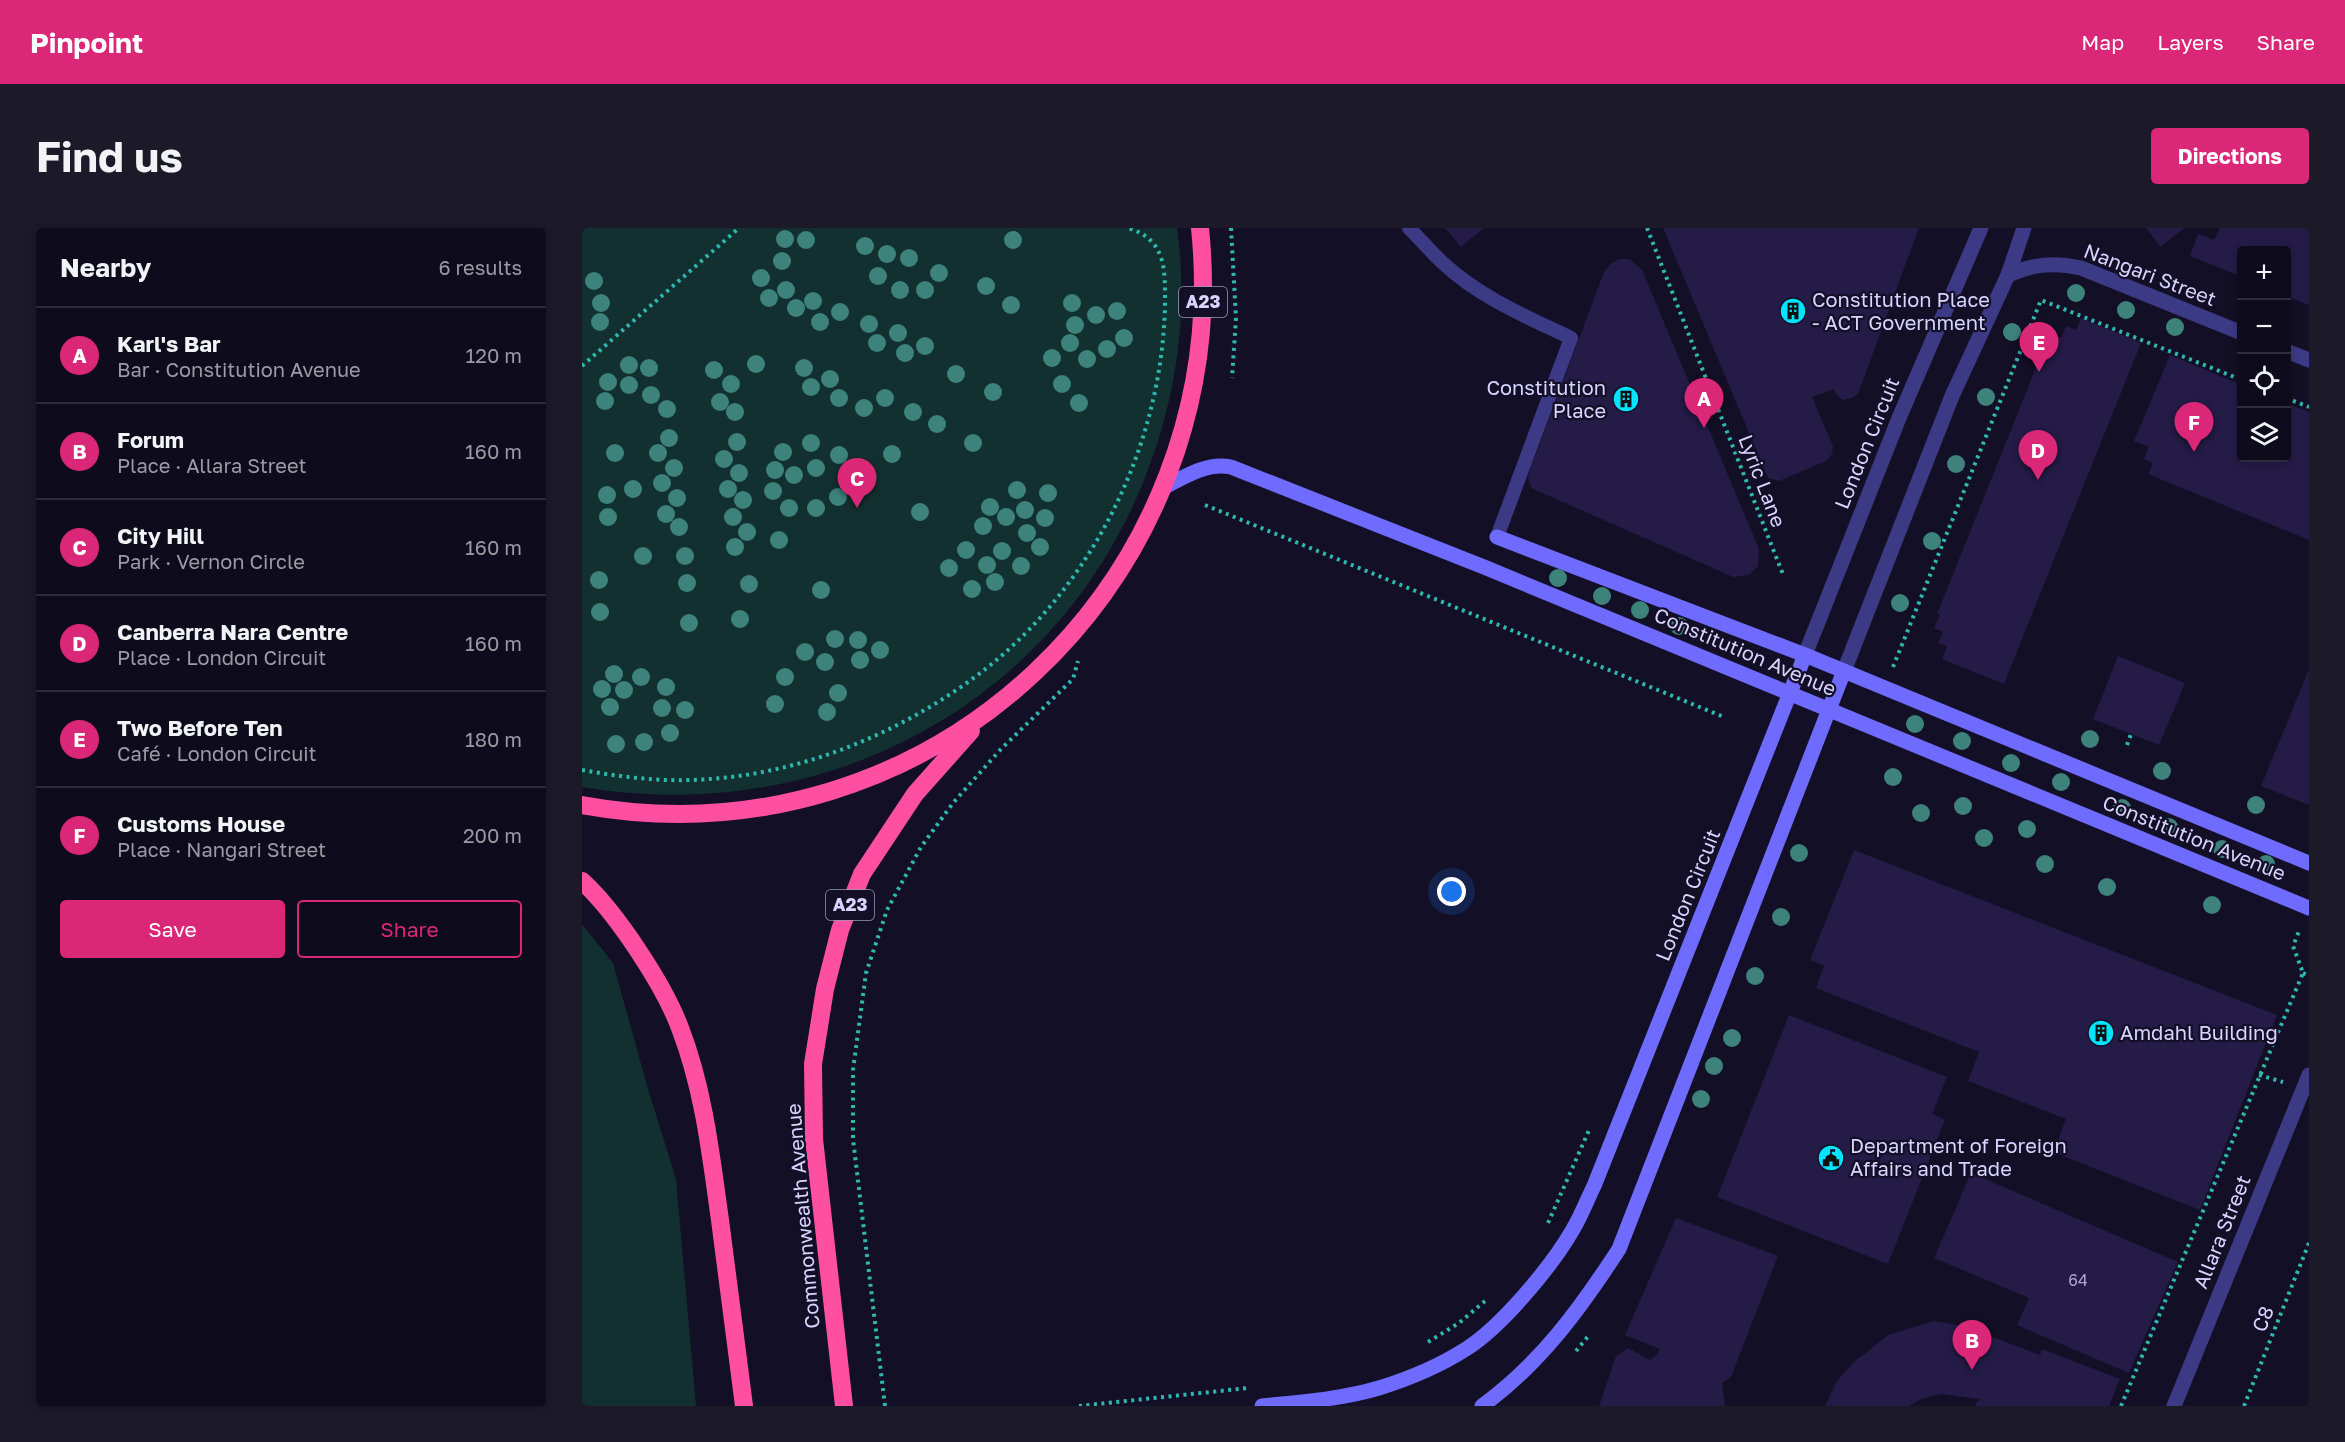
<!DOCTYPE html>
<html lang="en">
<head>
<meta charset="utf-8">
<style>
	:root { --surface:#0e0b1c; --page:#1c1929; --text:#f1f3f6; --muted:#9b9ba3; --line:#2e2b3b; --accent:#db2777 }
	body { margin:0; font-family:"Golos Text",sans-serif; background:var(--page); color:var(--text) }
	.controls { position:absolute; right:18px; top:18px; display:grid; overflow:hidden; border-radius:6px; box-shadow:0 3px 9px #0003 }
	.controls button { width:54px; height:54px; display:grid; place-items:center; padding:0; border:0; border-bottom:2px solid var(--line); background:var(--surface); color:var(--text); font:30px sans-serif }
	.you { position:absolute; left:870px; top:664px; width:21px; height:21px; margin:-15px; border:4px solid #fff; border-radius:50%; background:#1a73e8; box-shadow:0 0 0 9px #1a73e833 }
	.badge { display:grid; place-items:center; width:39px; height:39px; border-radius:50%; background:var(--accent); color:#fff; font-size:20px; font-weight:700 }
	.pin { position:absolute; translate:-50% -50px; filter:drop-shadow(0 2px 3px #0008) }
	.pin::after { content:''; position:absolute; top:32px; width:21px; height:18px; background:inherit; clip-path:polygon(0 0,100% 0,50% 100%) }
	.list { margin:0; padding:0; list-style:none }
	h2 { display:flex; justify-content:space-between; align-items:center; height:78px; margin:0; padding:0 24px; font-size:26px }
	h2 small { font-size:20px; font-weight:400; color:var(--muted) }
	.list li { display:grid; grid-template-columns:39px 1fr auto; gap:18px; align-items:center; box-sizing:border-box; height:96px; padding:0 24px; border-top:2px solid var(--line) }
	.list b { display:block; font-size:22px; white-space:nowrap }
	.list p { margin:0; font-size:20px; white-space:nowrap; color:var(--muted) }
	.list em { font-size:20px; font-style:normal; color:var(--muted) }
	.actions { display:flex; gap:12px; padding:18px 24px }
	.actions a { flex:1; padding:14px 0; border:2px solid var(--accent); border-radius:6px; text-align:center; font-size:21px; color:var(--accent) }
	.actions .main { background:var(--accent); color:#fff }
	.icon { flex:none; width:33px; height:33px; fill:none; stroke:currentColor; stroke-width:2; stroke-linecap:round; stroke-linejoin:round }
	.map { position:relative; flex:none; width:1727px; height:1178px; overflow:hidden; border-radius:6px }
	header { display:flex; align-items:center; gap:36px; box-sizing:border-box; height:84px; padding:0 30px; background:var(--accent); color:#fff }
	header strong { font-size:28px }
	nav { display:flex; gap:33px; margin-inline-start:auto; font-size:21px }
	.intro { display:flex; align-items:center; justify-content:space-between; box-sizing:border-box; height:144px; padding:0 36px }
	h1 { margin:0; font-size:42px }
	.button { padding:15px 27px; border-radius:6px; background:var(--accent); color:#fff; font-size:21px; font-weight:700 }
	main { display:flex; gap:36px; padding:0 36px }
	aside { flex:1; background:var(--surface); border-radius:6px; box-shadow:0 3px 9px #0003 }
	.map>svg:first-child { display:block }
	.green { fill:#12302f }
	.building { fill:#241b47 }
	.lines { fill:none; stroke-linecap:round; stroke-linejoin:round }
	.path { stroke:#2fb8b0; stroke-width:4; stroke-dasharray:3 4.5; stroke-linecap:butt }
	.lane { stroke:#3d3a85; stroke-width:14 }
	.street { stroke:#3d3a85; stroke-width:15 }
	.secondary { stroke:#6f6bff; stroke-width:15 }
	.highway { stroke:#ff4fa3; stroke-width:18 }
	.tree { fill:#3d827b }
	.labels { text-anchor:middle; stroke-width:4.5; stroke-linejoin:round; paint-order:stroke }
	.number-label { font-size:16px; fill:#aca6d1 }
	.shield { fill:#130f26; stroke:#9e99be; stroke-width:1.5 }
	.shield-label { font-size:18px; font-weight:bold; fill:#d9d4ff }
	.street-label { font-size:20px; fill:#d9d4ff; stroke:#130f26 }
	.poi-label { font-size:20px; fill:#d9d4ff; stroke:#130f26; text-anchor:start }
</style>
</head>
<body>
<header>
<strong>Pinpoint</strong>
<nav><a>Map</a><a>Layers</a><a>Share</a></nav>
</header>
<div class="intro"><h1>Find us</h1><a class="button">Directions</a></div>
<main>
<aside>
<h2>Nearby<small>6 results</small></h2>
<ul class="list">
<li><span class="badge">A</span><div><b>Karl's Bar</b><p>Bar · Constitution Avenue</p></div><em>120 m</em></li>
<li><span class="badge">B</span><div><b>Forum</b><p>Place · Allara Street</p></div><em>160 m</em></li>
<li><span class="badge">C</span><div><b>City Hill</b><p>Park · Vernon Circle</p></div><em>160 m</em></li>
<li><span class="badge">D</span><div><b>Canberra Nara Centre</b><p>Place · London Circuit</p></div><em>160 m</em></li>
<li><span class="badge">E</span><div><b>Two Before Ten</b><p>Café · London Circuit</p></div><em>180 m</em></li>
<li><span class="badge">F</span><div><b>Customs House</b><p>Place · Nangari Street</p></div><em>200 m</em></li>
</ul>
<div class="actions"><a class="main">Save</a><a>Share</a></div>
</aside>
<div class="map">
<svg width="1727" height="1178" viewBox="0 0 1727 1178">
	<rect width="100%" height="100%" fill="#130f26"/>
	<g class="green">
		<path d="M 0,0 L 595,0 C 606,77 596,158 570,231 C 486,470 248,601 0,559 Z"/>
		<polygon points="0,696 31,735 66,861 94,951 114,1178 0,1178"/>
	</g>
	<g class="building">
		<polygon points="863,0 902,0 879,19"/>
		<polygon points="1081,0 1337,0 1276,166 1270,170 1261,172 1254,166 1252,161 1230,169 1251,218 1250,226 1244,233 1197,253 1186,250"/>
		<polygon points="1564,0 1602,0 1579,19"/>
		<polygon points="1638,0 1727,0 1727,77 1704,68 1704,22 1660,22 1660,49 1608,28 1616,6 1632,12"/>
		<polygon points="1038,31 1048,31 1060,42 1177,321 1176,338 1167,347 1151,349 956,263 950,260 947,255 946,247 1022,44 1029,35"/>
		<polygon points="1499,90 1559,115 1422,456 1360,431 1365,418 1356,415 1361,404 1352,400 1358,387 1355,386 1463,117 1467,118 1471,107 1479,110 1484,98 1494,102"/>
		<polygon points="1588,127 1660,157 1660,230 1704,230 1704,175 1727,184 1727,312 1566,246 1571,235 1562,231 1567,219 1552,213"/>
		<polygon points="1536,428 1603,455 1577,517 1511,491"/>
		<polygon points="1727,441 1727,577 1679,558"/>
		<polygon points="1272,622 1695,787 1618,982 1471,924 1484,891 1386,853 1397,824 1234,760 1242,738 1228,732"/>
		<polygon points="1207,787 1365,849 1350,886 1363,892 1306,1036 1135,969"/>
		<polygon points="1389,945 1596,1034 1547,1145 1435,1097 1447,1070 1352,1030"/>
		<polygon points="1094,990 1196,1028 1149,1149 1140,1155 1143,1178 1017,1178 1034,1128 1046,1120 1068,1132 1075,1127 1078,1121 1043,1107"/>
		<polygon points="1352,1093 1404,1102 1403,1106 1458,1127 1460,1121 1538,1151 1527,1178 1393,1178 1397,1171 1359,1166 1339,1171 1327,1178 1243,1178 1255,1153 1272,1134 1306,1107"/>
	</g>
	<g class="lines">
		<g class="path">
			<polyline points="649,0 654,90 650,150"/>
			<polyline points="1065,0 1202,349"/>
			<polyline points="0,138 157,0"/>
			<polyline points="1704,170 1727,179"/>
			<polyline points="623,277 1142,489"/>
			<polyline points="1311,439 1459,72 1660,152"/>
			<polyline points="1545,517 1549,506"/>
			<path d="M 0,542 C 28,547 56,551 85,552 C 193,555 299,516 386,454 C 505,370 580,223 583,77 C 583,42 585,12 546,0"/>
			<polyline points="1721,745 1727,748"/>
			<polyline points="1677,847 1701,854"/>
			<polyline points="966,995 1008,900"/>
			<polyline points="846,1114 877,1095 903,1073"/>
			<polyline points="994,1123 1008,1106"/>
			<polyline points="303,1178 271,911 271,842 284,745 305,682 339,619 371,575 419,521 491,451 496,433"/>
			<polyline points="497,1178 666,1160"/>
			<polyline points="1539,1178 1721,745 1711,718 1718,701"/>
			<polyline points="1662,1178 1727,1015"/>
		</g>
		<path class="lane" d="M 827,0 C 839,12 850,25 862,36 C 899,70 945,89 989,110 L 915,309"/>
		<g class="street">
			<path d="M 1426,47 C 1452,36 1472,34 1499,40 L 1660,105"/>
			<polyline points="1704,123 1727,132"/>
			<polyline points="1223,427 1317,190 1399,0"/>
			<polyline points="1262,443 1370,168 1426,47 1442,0"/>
			<polyline points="1592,1178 1727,847"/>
		</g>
		<g class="secondary">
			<path d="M 581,260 C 602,249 625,234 649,239 L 902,339 L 1727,680"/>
			<polyline points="915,309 1223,427 1727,635"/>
			<path d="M 680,1178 C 719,1174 760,1171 797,1160 C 826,1151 859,1137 884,1121 C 920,1098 969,1039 990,1003 C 999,988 1005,972 1012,958 L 1223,427"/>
			<path d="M 900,1178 C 958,1136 998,1081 1037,1021 L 1262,443"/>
		</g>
		<g class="highway">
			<path d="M 0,577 C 349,641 654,350 618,0"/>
			<path d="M 0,653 C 34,684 82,757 98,800 C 122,862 129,928 138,992 C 146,1054 154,1116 162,1178"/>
			<polyline points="262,1178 232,911 231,836 243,761 258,702 280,646 333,566 389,503"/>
		</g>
	</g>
	<g class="tree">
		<circle cx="203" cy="11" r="9"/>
		<circle cx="224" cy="12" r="9"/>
		<circle cx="431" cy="12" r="9"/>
		<circle cx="283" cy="18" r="9"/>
		<circle cx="305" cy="26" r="9"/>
		<circle cx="327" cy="30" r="9"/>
		<circle cx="200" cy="33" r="9"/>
		<circle cx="357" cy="45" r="9"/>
		<circle cx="296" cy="48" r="9"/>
		<circle cx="179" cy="50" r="9"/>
		<circle cx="12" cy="53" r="9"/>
		<circle cx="404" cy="58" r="9"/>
		<circle cx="204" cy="62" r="9"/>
		<circle cx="318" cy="62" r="9"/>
		<circle cx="343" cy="62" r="9"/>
		<circle cx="1494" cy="65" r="9"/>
		<circle cx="187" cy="70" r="9"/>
		<circle cx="231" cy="73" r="9"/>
		<circle cx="19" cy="75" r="9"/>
		<circle cx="490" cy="75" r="9"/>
		<circle cx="429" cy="77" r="9"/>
		<circle cx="214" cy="80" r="9"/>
		<circle cx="1544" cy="82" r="9"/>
		<circle cx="535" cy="83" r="9"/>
		<circle cx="258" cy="84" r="9"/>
		<circle cx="514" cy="87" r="9"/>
		<circle cx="18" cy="94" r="9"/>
		<circle cx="238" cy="94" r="9"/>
		<circle cx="287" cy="96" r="9"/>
		<circle cx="493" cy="97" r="9"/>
		<circle cx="1593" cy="99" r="9"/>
		<circle cx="1430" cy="104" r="9"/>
		<circle cx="316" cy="105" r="9"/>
		<circle cx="542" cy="110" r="9"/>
		<circle cx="295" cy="115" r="9"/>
		<circle cx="488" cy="115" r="9"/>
		<circle cx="343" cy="118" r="9"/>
		<circle cx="525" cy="121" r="9"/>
		<circle cx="323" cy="125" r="9"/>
		<circle cx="470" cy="130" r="9"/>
		<circle cx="505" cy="131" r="9"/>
		<circle cx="174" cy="136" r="9"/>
		<circle cx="47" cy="137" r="9"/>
		<circle cx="67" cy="140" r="9"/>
		<circle cx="222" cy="140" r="9"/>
		<circle cx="132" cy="142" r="9"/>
		<circle cx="374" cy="146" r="9"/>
		<circle cx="248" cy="151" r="9"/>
		<circle cx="26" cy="154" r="9"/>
		<circle cx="149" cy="156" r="9"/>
		<circle cx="480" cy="156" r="9"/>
		<circle cx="47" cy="157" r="9"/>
		<circle cx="229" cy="159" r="9"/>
		<circle cx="411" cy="164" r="9"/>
		<circle cx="69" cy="167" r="9"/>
		<circle cx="1404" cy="169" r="9"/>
		<circle cx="257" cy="170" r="9"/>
		<circle cx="303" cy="170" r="9"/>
		<circle cx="23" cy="173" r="9"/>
		<circle cx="138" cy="174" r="9"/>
		<circle cx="497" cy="175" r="9"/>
		<circle cx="282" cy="180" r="9"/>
		<circle cx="85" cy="181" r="9"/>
		<circle cx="153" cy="184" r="9"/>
		<circle cx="331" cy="184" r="9"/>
		<circle cx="355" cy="196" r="9"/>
		<circle cx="87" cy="210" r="9"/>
		<circle cx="155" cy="214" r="9"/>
		<circle cx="229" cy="215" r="9"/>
		<circle cx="391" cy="215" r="9"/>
		<circle cx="201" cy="224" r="9"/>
		<circle cx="33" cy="225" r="9"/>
		<circle cx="76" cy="225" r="9"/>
		<circle cx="310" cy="226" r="9"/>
		<circle cx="257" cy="227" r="9"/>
		<circle cx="142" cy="231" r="9"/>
		<circle cx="1374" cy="236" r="9"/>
		<circle cx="92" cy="240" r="9"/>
		<circle cx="234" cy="240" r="9"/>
		<circle cx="193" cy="242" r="9"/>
		<circle cx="157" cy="245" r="9"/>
		<circle cx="212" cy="247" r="9"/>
		<circle cx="271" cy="251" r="9"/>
		<circle cx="80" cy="255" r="9"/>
		<circle cx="51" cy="261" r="9"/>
		<circle cx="146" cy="261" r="9"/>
		<circle cx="435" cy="262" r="9"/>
		<circle cx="191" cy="263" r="9"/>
		<circle cx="466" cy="265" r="9"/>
		<circle cx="25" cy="267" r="9"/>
		<circle cx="256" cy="269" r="9"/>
		<circle cx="95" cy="270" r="9"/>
		<circle cx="161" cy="272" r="9"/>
		<circle cx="408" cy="279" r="9"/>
		<circle cx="207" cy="280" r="9"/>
		<circle cx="234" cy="280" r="9"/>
		<circle cx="443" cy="282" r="9"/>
		<circle cx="338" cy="284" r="9"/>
		<circle cx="84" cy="286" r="9"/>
		<circle cx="26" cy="289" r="9"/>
		<circle cx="151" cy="289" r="9"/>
		<circle cx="424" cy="289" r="9"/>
		<circle cx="463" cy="290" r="9"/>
		<circle cx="401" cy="298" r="9"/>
		<circle cx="97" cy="299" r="9"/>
		<circle cx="165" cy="304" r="9"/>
		<circle cx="445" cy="305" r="9"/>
		<circle cx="197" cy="312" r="9"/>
		<circle cx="1350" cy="313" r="9"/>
		<circle cx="153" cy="319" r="9"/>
		<circle cx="458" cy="319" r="9"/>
		<circle cx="384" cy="322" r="9"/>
		<circle cx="420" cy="323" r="9"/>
		<circle cx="61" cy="328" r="9"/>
		<circle cx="103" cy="328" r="9"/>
		<circle cx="405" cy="337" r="9"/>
		<circle cx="439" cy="338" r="9"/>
		<circle cx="367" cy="340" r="9"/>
		<circle cx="976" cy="350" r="9"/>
		<circle cx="17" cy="352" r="9"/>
		<circle cx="413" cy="354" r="9"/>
		<circle cx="105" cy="355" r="9"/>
		<circle cx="167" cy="356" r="9"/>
		<circle cx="390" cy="361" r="9"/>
		<circle cx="239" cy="362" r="9"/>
		<circle cx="1020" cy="368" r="9"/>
		<circle cx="1318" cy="375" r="9"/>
		<circle cx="1058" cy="382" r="9"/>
		<circle cx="18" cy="384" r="9"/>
		<circle cx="158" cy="391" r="9"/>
		<circle cx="107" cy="395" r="9"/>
		<circle cx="1097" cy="398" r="9"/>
		<circle cx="253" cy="411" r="9"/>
		<circle cx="276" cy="412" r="9"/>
		<circle cx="298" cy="422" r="9"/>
		<circle cx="223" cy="424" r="9"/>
		<circle cx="278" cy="432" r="9"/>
		<circle cx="243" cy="434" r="9"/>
		<circle cx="32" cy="446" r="9"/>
		<circle cx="59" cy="449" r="9"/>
		<circle cx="203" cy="449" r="9"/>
		<circle cx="84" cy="459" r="9"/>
		<circle cx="20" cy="461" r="9"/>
		<circle cx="42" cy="462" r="9"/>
		<circle cx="256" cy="465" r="9"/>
		<circle cx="193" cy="476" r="9"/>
		<circle cx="28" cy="479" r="9"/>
		<circle cx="80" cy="480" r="9"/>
		<circle cx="103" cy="482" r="9"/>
		<circle cx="245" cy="484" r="9"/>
		<circle cx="1333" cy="496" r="9"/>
		<circle cx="88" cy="505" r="9"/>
		<circle cx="1508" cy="511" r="9"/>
		<circle cx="1380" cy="513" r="9"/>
		<circle cx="62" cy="514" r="9"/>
		<circle cx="34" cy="516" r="9"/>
		<circle cx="1429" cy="535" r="9"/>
		<circle cx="1580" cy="543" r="9"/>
		<circle cx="1311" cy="549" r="9"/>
		<circle cx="1479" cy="554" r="9"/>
		<circle cx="1674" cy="577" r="9"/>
		<circle cx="1381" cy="578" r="9"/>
		<circle cx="1540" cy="580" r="9"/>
		<circle cx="1339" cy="585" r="9"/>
		<circle cx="1587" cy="599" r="9"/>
		<circle cx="1445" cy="601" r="9"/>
		<circle cx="1402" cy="610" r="9"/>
		<circle cx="1640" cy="621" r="9"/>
		<circle cx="1217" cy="625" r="9"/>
		<circle cx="1463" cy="636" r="9"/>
		<circle cx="1684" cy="636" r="9"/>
		<circle cx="1525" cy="659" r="9"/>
		<circle cx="1630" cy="677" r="9"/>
		<circle cx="1199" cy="689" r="9"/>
		<circle cx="1173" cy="748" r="9"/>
		<circle cx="1150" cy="810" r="9"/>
		<circle cx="1132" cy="838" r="9"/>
		<circle cx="1119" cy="871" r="9"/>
	</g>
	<defs>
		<symbol id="building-disc" viewBox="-11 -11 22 22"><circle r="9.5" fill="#00e5ff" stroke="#130f26"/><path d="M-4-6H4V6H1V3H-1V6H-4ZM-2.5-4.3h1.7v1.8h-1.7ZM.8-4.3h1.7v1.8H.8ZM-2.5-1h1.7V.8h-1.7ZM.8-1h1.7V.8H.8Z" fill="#111"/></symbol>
		<symbol id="civic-disc" viewBox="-11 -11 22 22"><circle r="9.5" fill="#00e5ff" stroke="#130f26"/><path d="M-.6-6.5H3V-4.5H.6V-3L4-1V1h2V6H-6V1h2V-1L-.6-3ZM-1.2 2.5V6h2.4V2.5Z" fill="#111"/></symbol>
	</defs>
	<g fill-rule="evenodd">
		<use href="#building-disc" x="1196" y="68" width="30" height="30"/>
		<use href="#building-disc" x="1029" y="156" width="30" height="30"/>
		<use href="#building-disc" x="1504" y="790" width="30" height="30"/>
		<use href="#civic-disc" x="1234" y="915" width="30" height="30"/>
	</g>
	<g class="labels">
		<g class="number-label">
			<text x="1496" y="1058">64</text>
		</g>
		<g class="shield">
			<rect x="597" y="59" width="48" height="30" rx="4.5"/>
			<rect x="244" y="662" width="48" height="30" rx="4.5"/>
		</g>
		<g class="shield-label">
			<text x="621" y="80">A23</text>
			<text x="268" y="683">A23</text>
		</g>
		<g class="street-label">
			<text transform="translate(1568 47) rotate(21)" y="7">Nangari Street</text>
			<text transform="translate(1285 215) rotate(-68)" y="7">London Circuit</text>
			<text transform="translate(1180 253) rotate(69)" y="7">Lyric Lane</text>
			<text transform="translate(1163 424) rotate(23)" y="7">Constitution Avenue</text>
			<text transform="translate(1612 610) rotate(22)" y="7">Constitution Avenue</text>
			<text transform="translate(1106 667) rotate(-68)" y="7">London Circuit</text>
			<text transform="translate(221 988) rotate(-95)" y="7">Commonwealth Avenue</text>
			<text transform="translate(1640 1004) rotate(-68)" y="7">Allara Street</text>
			<text transform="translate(1681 1091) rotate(-68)" y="7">C8</text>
		</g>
		<g class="poi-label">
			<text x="1230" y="79">Constitution Place<tspan x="1230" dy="23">- ACT Government</tspan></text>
			<text x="1024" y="167" text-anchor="end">Constitution<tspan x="1024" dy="23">Place</tspan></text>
			<text x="1538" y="812">Amdahl Building</text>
			<text x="1268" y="925">Department of Foreign<tspan x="1268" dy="23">Affairs and Trade</tspan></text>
		</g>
	</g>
</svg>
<div class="controls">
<button>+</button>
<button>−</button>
<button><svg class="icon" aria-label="locate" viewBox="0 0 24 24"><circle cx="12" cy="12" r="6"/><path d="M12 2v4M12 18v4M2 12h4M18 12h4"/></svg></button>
<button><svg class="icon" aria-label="layers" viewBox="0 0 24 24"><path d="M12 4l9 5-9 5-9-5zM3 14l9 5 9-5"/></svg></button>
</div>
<div class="you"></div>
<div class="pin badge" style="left:1122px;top:200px">A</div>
<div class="pin badge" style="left:1390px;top:1142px">B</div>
<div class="pin badge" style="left:275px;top:280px">C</div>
<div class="pin badge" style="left:1456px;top:252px">D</div>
<div class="pin badge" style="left:1457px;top:144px">E</div>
<div class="pin badge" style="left:1612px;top:224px">F</div>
</div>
</main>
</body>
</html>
